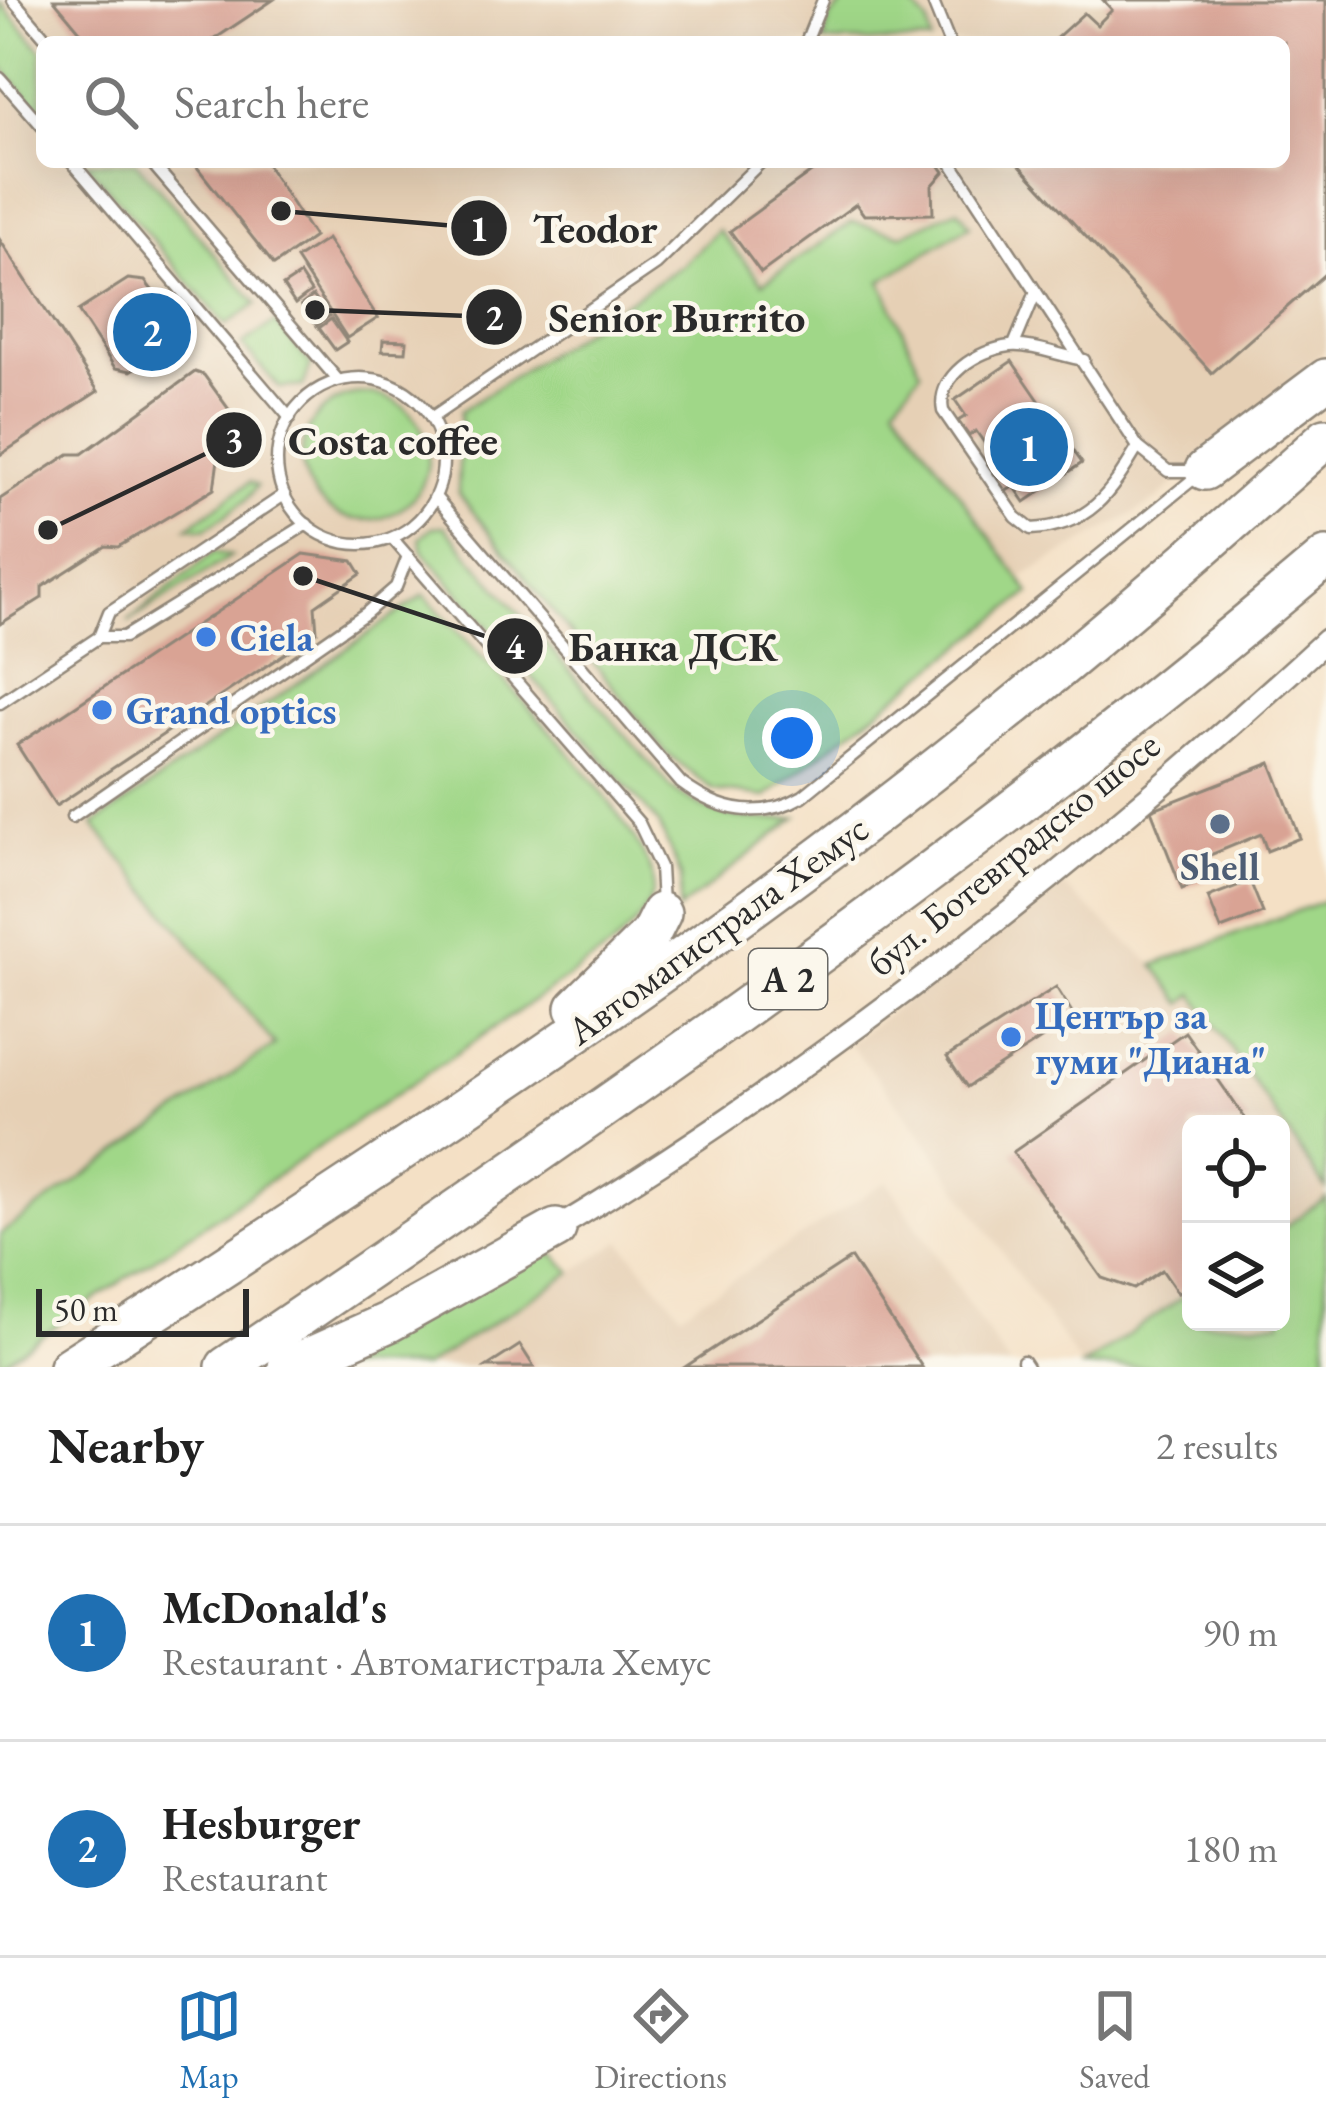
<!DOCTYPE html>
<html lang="en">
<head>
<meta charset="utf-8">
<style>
	:root { --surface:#fff; --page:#f6f6f6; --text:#222; --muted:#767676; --line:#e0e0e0; --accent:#1f6fb2 }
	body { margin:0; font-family:"EB Garamond",serif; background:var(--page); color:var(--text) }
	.controls { position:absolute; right:36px; bottom:36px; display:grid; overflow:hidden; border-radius:18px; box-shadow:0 12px 48px #0002 }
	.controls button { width:108px; height:108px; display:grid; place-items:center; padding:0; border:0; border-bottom:3px solid var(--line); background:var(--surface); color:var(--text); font:60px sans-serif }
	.scale { position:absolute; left:36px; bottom:30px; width:213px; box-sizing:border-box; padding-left:12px; border:6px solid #2b2b2b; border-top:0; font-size:33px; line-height:42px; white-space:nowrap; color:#2b2b2b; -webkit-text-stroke:9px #fbf7ec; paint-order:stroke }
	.you { position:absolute; left:792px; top:738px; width:42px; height:42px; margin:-30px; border:9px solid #fff; border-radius:50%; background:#1a73e8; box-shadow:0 0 0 18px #1a73e833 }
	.badge { display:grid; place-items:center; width:78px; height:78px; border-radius:50%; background:var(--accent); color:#fff; font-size:39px; font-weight:700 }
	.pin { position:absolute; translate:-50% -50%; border:6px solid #fff; box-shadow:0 3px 12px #0006 }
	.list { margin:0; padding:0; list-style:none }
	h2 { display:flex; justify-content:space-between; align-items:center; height:156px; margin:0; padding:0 48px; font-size:51px }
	h2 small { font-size:39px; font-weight:400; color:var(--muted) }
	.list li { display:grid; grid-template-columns:78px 1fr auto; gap:36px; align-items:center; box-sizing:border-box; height:216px; padding:0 48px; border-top:3px solid var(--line) }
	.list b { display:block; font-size:45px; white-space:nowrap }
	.list p { margin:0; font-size:39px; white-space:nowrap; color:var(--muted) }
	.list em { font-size:39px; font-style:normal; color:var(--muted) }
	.icon { flex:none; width:66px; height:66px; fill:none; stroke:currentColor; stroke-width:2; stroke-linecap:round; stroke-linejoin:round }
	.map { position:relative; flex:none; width:1326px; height:1367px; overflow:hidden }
	.search { position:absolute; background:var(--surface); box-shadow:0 12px 48px #0002; left:36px; right:36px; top:36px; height:132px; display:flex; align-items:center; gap:30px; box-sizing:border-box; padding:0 42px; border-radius:18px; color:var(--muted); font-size:45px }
	.sheet { height:588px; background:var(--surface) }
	nav { display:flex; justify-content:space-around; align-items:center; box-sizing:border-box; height:168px; border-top:3px solid var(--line); background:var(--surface); font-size:33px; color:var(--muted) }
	nav a { display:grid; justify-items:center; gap:6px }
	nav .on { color:var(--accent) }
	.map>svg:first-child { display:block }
	.built { fill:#e6d0b5; fill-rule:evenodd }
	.green { fill:#a0d788; stroke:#66815a; stroke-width:3 }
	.building { fill:#d9a394 }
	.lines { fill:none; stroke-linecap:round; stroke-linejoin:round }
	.service-casing { stroke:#908678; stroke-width:15 }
	.minor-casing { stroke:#908678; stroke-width:26 }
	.motorway-casing { stroke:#908678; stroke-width:44 }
	.service { stroke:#fff; stroke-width:10 }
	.minor { stroke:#fff; stroke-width:21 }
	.motorway { stroke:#fff; stroke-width:39 }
	.shop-dot { fill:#3f7fe0; stroke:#fbf7ec; stroke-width:4.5 }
	.service-dot { fill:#5c6f8a; stroke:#fbf7ec; stroke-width:4.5 }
	.labels { text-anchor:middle; stroke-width:9; stroke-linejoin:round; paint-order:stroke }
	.shield { fill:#fbf7ec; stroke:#696865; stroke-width:3 }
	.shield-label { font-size:36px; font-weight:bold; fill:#2b2b2b }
	.shop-label { font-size:39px; font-weight:bold; fill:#366cbe; stroke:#fbf7ec; text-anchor:start }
	.street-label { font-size:39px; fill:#2b2b2b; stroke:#fbf7ec }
	.service-label { font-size:39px; font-weight:bold; fill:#4e5e75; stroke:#fbf7ec }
	.leader { fill:none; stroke:#2b2b2b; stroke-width:4.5 }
	.callout-dot { fill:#2b2b2b; stroke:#fbf7ec; stroke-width:4.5 }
	.mark-label { font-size:36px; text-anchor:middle; font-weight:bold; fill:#fff }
	.callout-label { font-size:42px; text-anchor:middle; font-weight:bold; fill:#2b2b2b; stroke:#fbf7ec; stroke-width:9; stroke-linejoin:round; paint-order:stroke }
</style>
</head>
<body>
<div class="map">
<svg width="1326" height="1367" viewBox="0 0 1326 1367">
	<rect width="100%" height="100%" fill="#fbf7ec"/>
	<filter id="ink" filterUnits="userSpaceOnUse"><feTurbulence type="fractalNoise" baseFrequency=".00833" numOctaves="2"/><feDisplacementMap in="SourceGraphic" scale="24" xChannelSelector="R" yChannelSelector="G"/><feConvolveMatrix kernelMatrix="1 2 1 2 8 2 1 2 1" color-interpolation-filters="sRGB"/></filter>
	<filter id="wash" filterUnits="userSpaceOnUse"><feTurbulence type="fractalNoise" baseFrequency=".004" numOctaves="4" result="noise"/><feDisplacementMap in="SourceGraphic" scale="48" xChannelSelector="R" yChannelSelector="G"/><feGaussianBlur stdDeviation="2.7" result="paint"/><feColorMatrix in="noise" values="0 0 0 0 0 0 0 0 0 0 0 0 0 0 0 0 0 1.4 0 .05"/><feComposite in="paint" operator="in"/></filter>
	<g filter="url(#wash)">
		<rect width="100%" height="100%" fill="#f4e0c5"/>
		<g class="built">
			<path d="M 0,0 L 1326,0 L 1326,349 L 1155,501 L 616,809 L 0,1234 ZM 42,42 L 1284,42 L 1284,162 L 42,162 Z"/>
			<polygon points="1061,884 1154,965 1182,1003 1193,993 1326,1189 1326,1198 1281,1229 1281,1124 1191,1124 1191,1291 1081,1366 914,1124 849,1043"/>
			<polygon points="887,1181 1010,1367 424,1367 621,1241 681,1313"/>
		</g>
		<g class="green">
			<polygon points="847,0 908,0 928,23 931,42 824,42 829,20"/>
			<polygon points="0,2 42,51 42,113 0,65"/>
			<polygon points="85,162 136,162 257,304 226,325"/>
			<polygon points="958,209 970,225 881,281 921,371 895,404 1030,593 766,797 713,790 666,753 458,493 461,411 684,264 718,230 763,283 852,222 902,235"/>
			<polygon points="275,322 311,365 303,386 280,388 242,345"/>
			<circle cx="365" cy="457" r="63"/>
			<polygon points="250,482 257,486 245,501 206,529 188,527"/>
			<path d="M 444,526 L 671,788 C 714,819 745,823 796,818 L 679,910 L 681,877 L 659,824 L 423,551 L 420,539 L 433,527 Z"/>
			<polygon points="214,552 231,556 128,622"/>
			<path d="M 424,595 C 470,647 653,826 653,885 C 653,910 629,930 614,946 L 0,1364 L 0,1234 L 275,1045 L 94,825 Z"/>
			<polygon points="1326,900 1326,1189 1194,994 1183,1004 1154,965"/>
			<polygon points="1326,1198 1326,1367 1082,1367 1191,1291 1191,1322 1281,1322 1281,1229"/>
			<polygon points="529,1254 555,1255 572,1272 424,1367 336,1367"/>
		</g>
		<g id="blocks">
			<g class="building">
				<polygon points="54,0 273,0 210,42 89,42"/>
				<polygon points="1103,0 1326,0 1326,273 1212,373 1017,162 1284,162 1284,42 1052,42 1084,13 1097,25 1112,10"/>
				<polygon points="193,162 265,162 314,237 274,265"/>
				<polygon points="825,162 937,162 944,172 932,186 933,214 864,215 856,204 761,273 730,231"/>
				<polygon points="327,239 378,318 347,338 296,259"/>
				<polygon points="0,240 98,391 0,455"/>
				<polygon points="300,275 311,292 295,304 283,286"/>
				<polygon points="128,279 145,281 180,326 176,341 131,371 115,368 78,311"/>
				<polygon points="313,296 329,316 317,326 301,305"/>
				<polygon points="331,319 347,342 335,350 319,328"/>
				<polygon points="383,340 407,341 406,352 382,351"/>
				<polygon points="1012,361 1082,463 1025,502 1014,486 1005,492 996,479 1005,473 976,431 969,436 958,421 966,416 955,400"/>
				<polygon points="195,372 204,375 233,415 219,452 214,489 118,547 106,546 42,587 42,598 0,624 0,499 69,454 82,454"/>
				<polygon points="304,554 353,561 361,574 315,606 317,632 56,806 17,745"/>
				<polygon points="1271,763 1300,838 1267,851 1261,834 1205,857 1213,877 1182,889 1151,810"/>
				<polygon points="1250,881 1263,913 1221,929 1208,897"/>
				<polygon points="1056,987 1075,1017 967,1087 947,1057"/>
				<polygon points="1185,1032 1249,1124 1191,1124 1191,1283 1178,1293 1162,1270 1134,1289 1102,1278 1013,1152"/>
				<polygon points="851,1258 922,1367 685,1367"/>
				<polygon points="520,1345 534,1367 486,1367"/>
			</g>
		</g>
	</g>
	<g filter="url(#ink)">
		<use href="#blocks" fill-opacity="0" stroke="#908678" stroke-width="3"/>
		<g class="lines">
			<defs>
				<g id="service">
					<polyline points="13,0 49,42"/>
					<polyline points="932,0 949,42"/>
					<polyline points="806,42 823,0"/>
					<polyline points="0,78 42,126"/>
					<polyline points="72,162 290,418"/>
					<polyline points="151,162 337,379"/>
					<polyline points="951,162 1138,447 1168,471 1195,471"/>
					<polyline points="1014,345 1036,292"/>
					<path d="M 1084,360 C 1061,356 1032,344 1010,346 C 978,350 936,376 943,411 L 1016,517 L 1031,529 C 1090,526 1110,494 1138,447"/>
					<circle cx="360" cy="461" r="83"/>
					<polyline points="431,418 657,264 761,162"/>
					<path d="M 437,499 L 681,783 C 718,811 760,821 803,796 L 1197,476"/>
					<polyline points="392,538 639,823 660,867 662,905"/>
					<polyline points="99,637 109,612 284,495"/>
					<polyline points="0,703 99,637 124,637 307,524"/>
					<polyline points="72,817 366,613 396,587 408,556"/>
					<polyline points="1023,1361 1027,1367"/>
				</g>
				<path id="minor" d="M 556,1229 C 822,1069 1098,850 1326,640"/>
				<g id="motorway">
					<polyline points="1205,470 1326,379"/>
					<polyline points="576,1008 650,935 661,913"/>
					<path d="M 69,1367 C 311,1211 553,1055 785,883 C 973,745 1153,594 1326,438"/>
					<path d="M 226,1367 C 604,1111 978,853 1326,557"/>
					<polyline points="288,1367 389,1322 556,1229"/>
				</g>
			</defs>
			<use href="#service" class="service-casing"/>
			<use href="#minor" class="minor-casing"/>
			<use href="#motorway" class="motorway-casing"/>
			<use href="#service" class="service"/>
			<use href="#minor" class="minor"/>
			<use href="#motorway" class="motorway"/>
		</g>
	</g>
	<g class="shop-dot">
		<circle cx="206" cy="637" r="12"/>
		<circle cx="102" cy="710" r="12"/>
		<circle cx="1011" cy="1037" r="12"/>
	</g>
	<circle class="service-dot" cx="1220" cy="824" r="12"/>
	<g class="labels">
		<rect class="shield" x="749" y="949" width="78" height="60" rx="9"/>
		<g class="shield-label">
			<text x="788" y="992">A 2</text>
		</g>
		<g class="shop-label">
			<text x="230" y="651">Ciela</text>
			<text x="126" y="724">Grand optics</text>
			<text x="1035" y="1029">Център за<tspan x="1035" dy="45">гуми "Диана"</tspan></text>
		</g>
		<g class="street-label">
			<text transform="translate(1013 853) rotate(-39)" y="14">бул. Ботевградско шосе</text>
			<text transform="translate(717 929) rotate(-36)" y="14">Автомагистрала Хемус</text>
		</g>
		<g class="service-label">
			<text x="1220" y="880">Shell</text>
		</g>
	</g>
	<path class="leader" d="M281 211L479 228M315 310L494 317M48 530L234 440M303 576L515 646"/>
	<g class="callout-dot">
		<circle cx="281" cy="211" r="12"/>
		<circle cx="315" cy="310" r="12"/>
		<circle cx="48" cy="530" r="12"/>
		<circle cx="303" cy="576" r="12"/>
		<circle cx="479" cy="228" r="30"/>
		<circle cx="494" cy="317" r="30"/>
		<circle cx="234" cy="440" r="30"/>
		<circle cx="515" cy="646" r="30"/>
	</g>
	<g class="mark-label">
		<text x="479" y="241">1</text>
		<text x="494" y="330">2</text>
		<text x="234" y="453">3</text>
		<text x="515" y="659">4</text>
	</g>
	<g class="callout-label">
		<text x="595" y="243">Teodor</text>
		<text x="677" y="332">Senior Burrito</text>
		<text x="393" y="455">Costa coffee</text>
		<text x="673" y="661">Банка ДСК</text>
	</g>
</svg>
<div class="controls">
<button><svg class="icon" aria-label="locate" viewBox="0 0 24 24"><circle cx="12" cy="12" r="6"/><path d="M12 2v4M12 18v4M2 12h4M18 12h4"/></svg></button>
<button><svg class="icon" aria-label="layers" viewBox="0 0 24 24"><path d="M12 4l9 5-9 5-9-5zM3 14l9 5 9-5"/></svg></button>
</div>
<div class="scale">50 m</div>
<div class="you"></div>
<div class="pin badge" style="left:1029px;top:447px">1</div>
<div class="pin badge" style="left:152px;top:332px">2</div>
<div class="search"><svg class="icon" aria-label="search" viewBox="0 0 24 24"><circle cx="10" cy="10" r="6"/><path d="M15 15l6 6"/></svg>Search here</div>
</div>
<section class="sheet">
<h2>Nearby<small>2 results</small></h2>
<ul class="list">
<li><span class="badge">1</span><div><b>McDonald's</b><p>Restaurant · Автомагистрала Хемус</p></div><em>90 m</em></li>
<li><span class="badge">2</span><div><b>Hesburger</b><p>Restaurant</p></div><em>180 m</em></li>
</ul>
</section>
<nav>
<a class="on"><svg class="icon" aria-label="map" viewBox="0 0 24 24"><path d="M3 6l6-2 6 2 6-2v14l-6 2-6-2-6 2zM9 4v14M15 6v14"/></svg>Map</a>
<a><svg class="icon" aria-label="directions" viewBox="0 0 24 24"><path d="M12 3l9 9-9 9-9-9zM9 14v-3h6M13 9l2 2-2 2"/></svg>Directions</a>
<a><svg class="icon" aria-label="saved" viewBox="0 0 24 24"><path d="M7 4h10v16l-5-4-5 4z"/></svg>Saved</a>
</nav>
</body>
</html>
